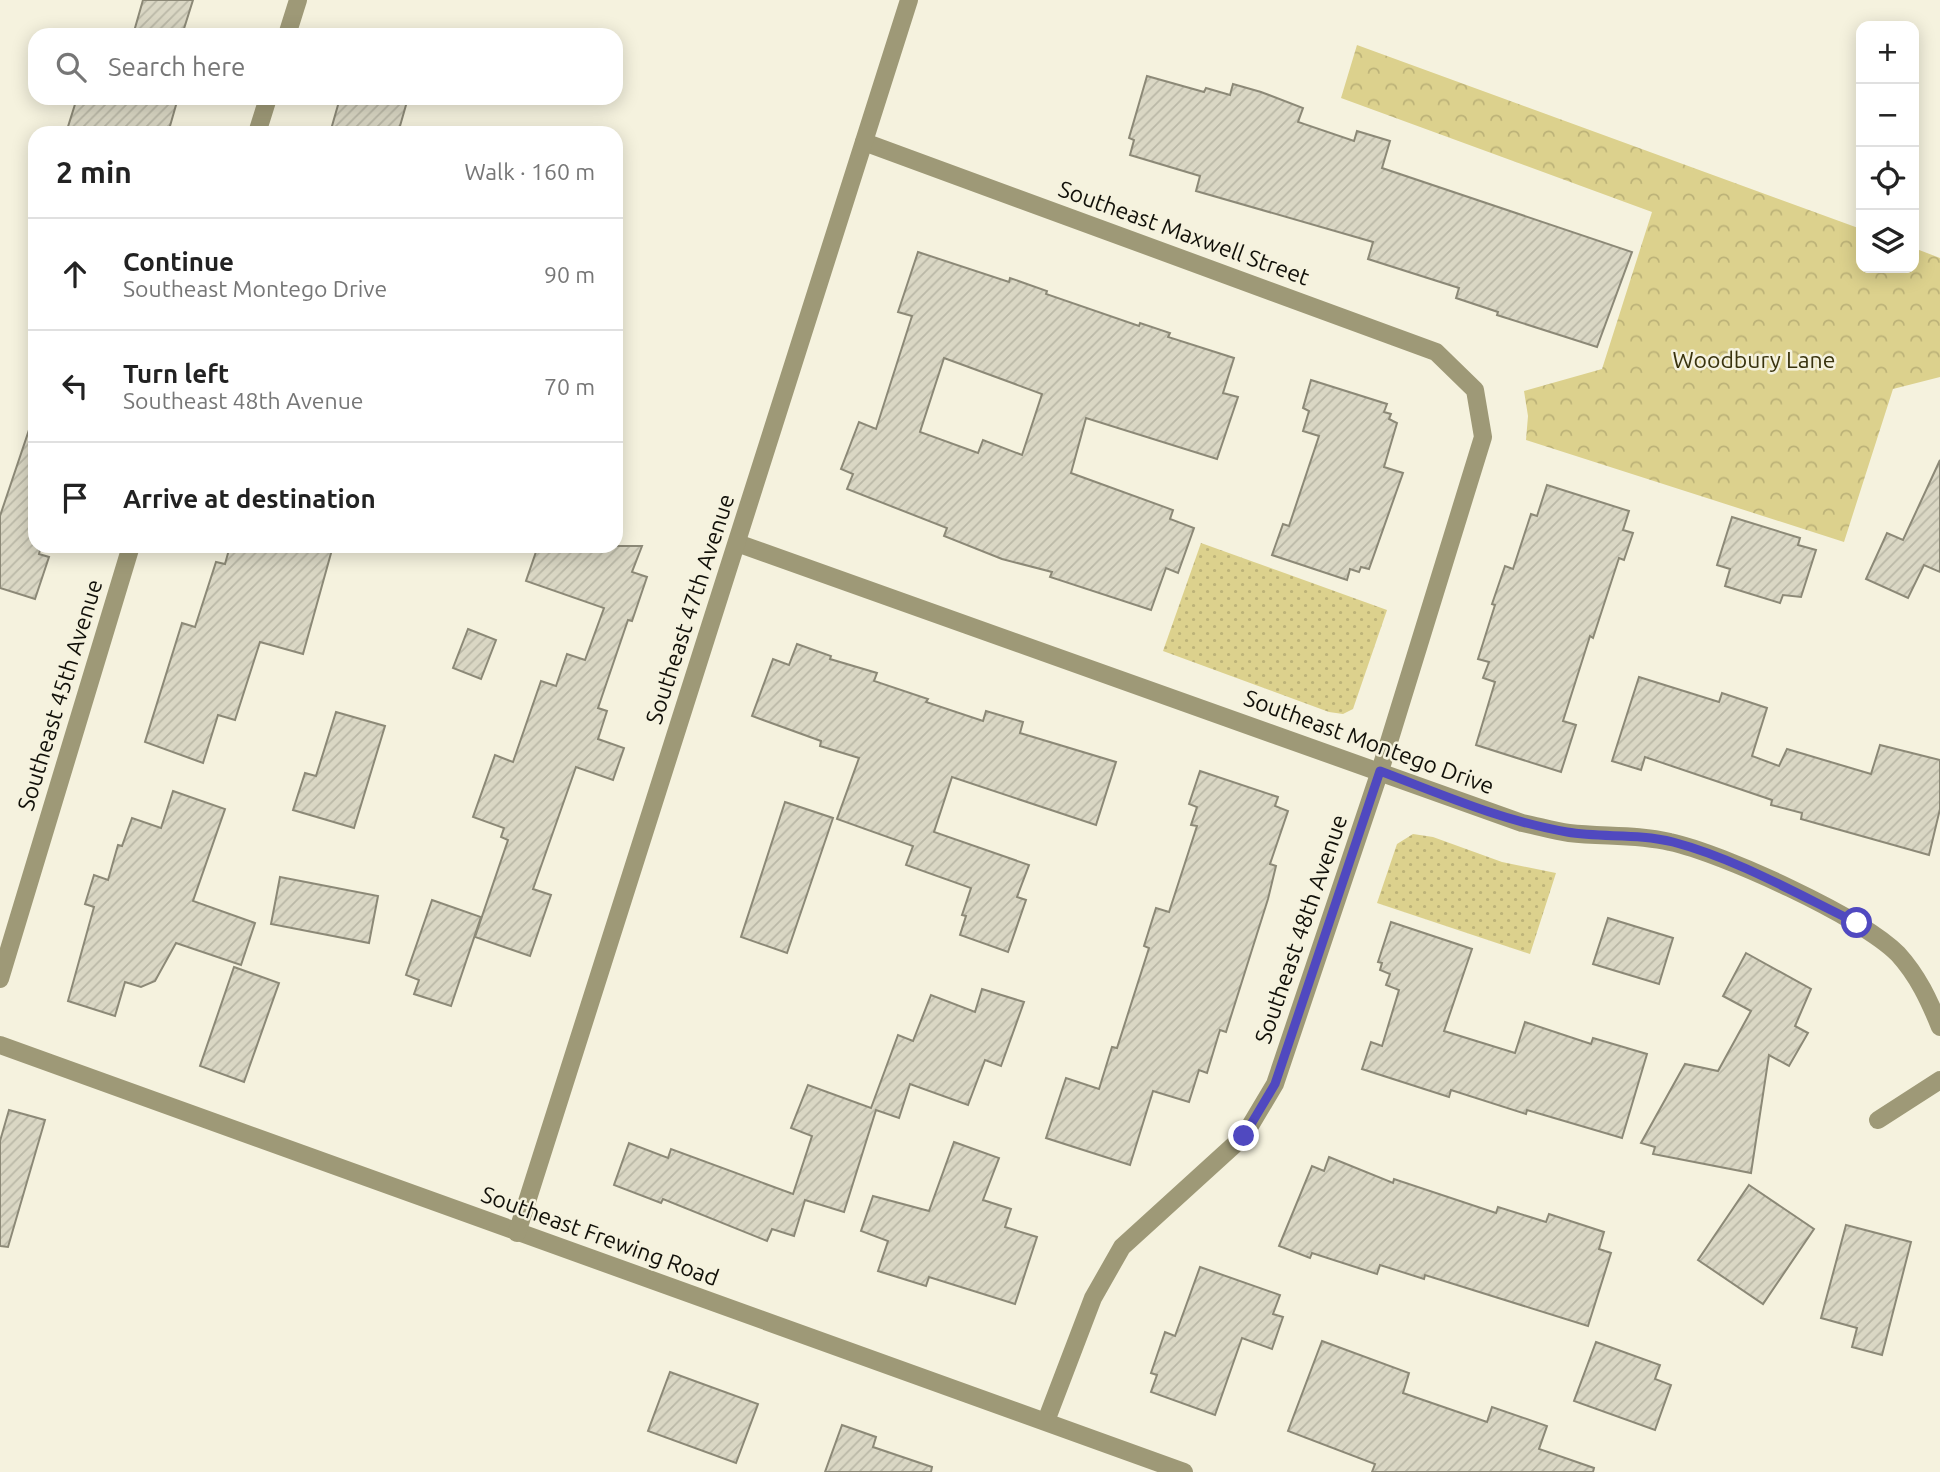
<!DOCTYPE html>
<html lang="en">
<head>
<meta charset="utf-8">
<style>
	:root { --surface:#fff; --page:#f2f2f2; --text:#222; --muted:#767676; --line:#e0e0e0 }
	body { margin:0; font-family:Ubuntu,sans-serif; background:var(--page); color:var(--text) }
	.controls { position:absolute; right:21px; top:21px; display:grid; overflow:hidden; border-radius:14px; box-shadow:0 4px 18px #0003 }
	.controls button { width:63px; height:63px; display:grid; place-items:center; padding:0; border:0; border-bottom:2px solid var(--line); background:var(--surface); color:var(--text); font:35px sans-serif }
	.stop { position:absolute; width:21px; height:21px; margin:-16px; border:5px solid #5049c0; border-radius:50%; background:#fff }
	.stop.end { background:#5049c0; border-color:#fff; box-shadow:0 2px 7px #0008 }
	.list { margin:0; padding:0; list-style:none }
	h2 { display:flex; justify-content:space-between; align-items:center; height:91px; margin:0; padding:0 28px; font-size:30px }
	h2 small { font-size:23px; font-weight:400; color:var(--muted) }
	.list li { display:grid; grid-template-columns:46px 1fr auto; gap:21px; align-items:center; box-sizing:border-box; height:112px; padding:0 28px; border-top:2px solid var(--line) }
	.list b { display:block; font-size:26px; white-space:nowrap }
	.list p { margin:0; font-size:23px; white-space:nowrap; color:var(--muted) }
	.list em { font-size:23px; font-style:normal; color:var(--muted) }
	.icon { flex:none; width:38px; height:38px; fill:none; stroke:currentColor; stroke-width:2; stroke-linecap:round; stroke-linejoin:round }
	.map { position:relative; flex:none; width:1940px; height:1472px; overflow:hidden }
	.search { position:absolute; background:var(--surface); box-shadow:0 4px 18px #0003; left:28px; top:28px; width:595px; height:77px; display:flex; align-items:center; gap:18px; box-sizing:border-box; padding:0 24px; border-radius:21px; color:var(--muted); font-size:26px }
	.panel { position:absolute; background:var(--surface); box-shadow:0 4px 18px #0003; left:28px; top:126px; width:595px; height:427px; border-radius:21px }
	.map>svg:first-child { display:block }
	.green { fill:url(#green-dots) }
	.forest { fill:url(#forest-crowns) }
	.building { fill:url(#building-hatch); stroke:#8c8977; stroke-width:2; fill-rule:evenodd }
	.lines { fill:none; stroke-linecap:round; stroke-linejoin:round }
	.minor { stroke:#9e9977; stroke-width:18 }
	.route { stroke:#5049c0; stroke-width:9 }
	.labels { text-anchor:middle; stroke-width:5; stroke-linejoin:round; paint-order:stroke }
	.street-label { font-size:23px; fill:#111009; stroke:#f5f2de }
	.park-label { font-size:23px; fill:#39330e; stroke:#f5f2de }
</style>
</head>
<body>
<div class="map">
<svg width="1940" height="1472" viewBox="0 0 1940 1472">
	<defs>
		<pattern id="green-dots" width="8" height="8" patternUnits="userSpaceOnUse" patternTransform="scale(1.75)"><rect width="8" height="8" fill="#dcd18d"/><path d="M2 2h.1M6 6h.1" fill="none" stroke="#bcb278" stroke-width="1.8" stroke-linecap="round"/></pattern>
		<pattern id="forest-crowns" width="20" height="18" patternUnits="userSpaceOnUse" patternTransform="scale(1.75)"><rect width="20" height="18" fill="#dcd18d"/><path d="M2 6a3 3 0 1 1 6 0M12 15a3 3 0 1 1 6 0" fill="none" stroke="#bcb278"/></pattern>
		<pattern id="building-hatch" width="6" height="6" patternUnits="userSpaceOnUse" patternTransform="scale(1.75)"><rect width="6" height="6" fill="#dad7c4"/><path d="M-1 1l2-2M0 6l6-6M5 7l2-2" fill="none" stroke="#bab8a7"/></pattern>
	</defs>
	<rect width="100%" height="100%" fill="#f5f2de"/>
	<g class="green">
		<polygon points="1201,543 1387,610 1353,709 1343,714 1329,712 1163,651"/>
		<polygon points="1413,834 1433,837 1502,862 1556,873 1530,954 1377,903 1397,844"/>
	</g>
	<polygon class="forest" points="1357,45 1861,229 1861,268 1914,268 1914,248 1940,258 1940,377 1893,389 1844,542 1526,440 1528,416 1524,391 1602,369 1652,212 1341,98"/>
	<g class="building">
		<polygon points="143,0 193,0 182,35 133,35"/>
		<polygon points="1147,76 1204,92 1206,88 1230,95 1233,84 1261,92 1303,108 1298,122 1354,141 1357,131 1390,141 1382,168 1632,252 1597,347 1497,315 1498,312 1456,298 1459,288 1368,259 1373,242 1196,191 1200,176 1130,155 1134,140 1129,138"/>
		<polygon points="77,98 178,98 168,133 66,133"/>
		<polygon points="340,98 408,98 398,133 330,133"/>
		<path d="M 918,252 L 1009,282 L 1010,278 L 1047,291 L 1046,294 L 1139,326 L 1140,323 L 1170,333 L 1168,337 L 1234,358 L 1223,393 L 1238,397 L 1217,459 L 1086,418 L 1071,473 L 1173,510 L 1170,519 L 1194,528 L 1178,573 L 1166,568 L 1151,610 L 1050,577 L 1052,572 L 1002,559 L 944,536 L 947,528 L 847,489 L 853,474 L 841,469 L 859,422 L 876,429 L 912,316 L 898,312 ZM 944,358 L 1042,394 L 1022,455 L 983,440 L 978,453 L 920,432 Z"/>
		<polygon points="1311,380 1387,404 1384,412 1391,414 1389,419 1397,423 1384,467 1403,473 1369,569 1361,567 1359,572 1350,569 1347,580 1272,555 1283,524 1289,526 1319,436 1303,431 1309,411 1303,408"/>
		<polygon points="30,427 35,428 35,546 41,546 39,554 49,557 35,599 0,588 0,516"/>
		<polygon points="1940,460 1940,572 1924,565 1908,598 1866,579 1887,533 1903,540"/>
		<polygon points="1547,485 1629,511 1623,530 1633,533 1624,560 1619,558 1593,638 1590,636 1563,721 1576,725 1561,772 1476,745 1495,682 1483,678 1489,662 1478,659 1495,605 1492,604 1505,566 1513,569 1531,514 1537,516"/>
		<polygon points="1732,517 1800,538 1798,545 1816,550 1801,597 1783,595 1780,603 1725,586 1730,569 1717,565"/>
		<polygon points="230,546 333,546 303,654 260,642 235,720 218,715 203,763 145,742 182,623 195,627 216,562 225,564"/>
		<polygon points="538,546 642,546 632,572 647,577 632,621 628,620 598,708 607,711 598,739 624,748 613,780 576,767 533,889 551,895 530,956 475,937 508,840 501,837 504,828 473,817 495,755 513,762 541,681 556,686 567,654 585,660 604,608 526,581"/>
		<polygon points="468,629 496,640 481,679 453,668"/>
		<polygon points="797,644 831,656 830,659 877,673 874,681 928,699 926,702 983,721 986,711 1023,722 1020,733 1116,762 1096,825 952,777 934,832 1029,865 1017,897 1026,900 1008,952 960,935 966,916 962,915 971,888 906,865 913,846 837,819 859,758 820,746 821,741 752,716 773,659 789,665"/>
		<polygon points="1639,677 1719,702 1722,693 1767,708 1752,756 1779,766 1787,749 1871,774 1880,745 1940,760 1940,809 1929,855 1801,819 1802,813 1771,805 1772,800 1645,757 1641,770 1612,761"/>
		<polygon points="336,712 385,726 354,828 293,810 305,773 316,776"/>
		<polygon points="1200,771 1278,797 1275,806 1288,811 1270,864 1276,866 1268,899 1226,1032 1220,1030 1207,1073 1199,1070 1189,1102 1153,1091 1130,1165 1046,1138 1066,1078 1099,1089 1112,1047 1117,1048 1149,948 1144,946 1156,908 1169,912 1197,826 1191,825 1197,807 1189,804"/>
		<polygon points="173,791 225,809 193,901 255,923 241,965 176,943 155,981 141,987 125,982 115,1016 68,1001 94,907 85,904 94,875 108,880 118,845 122,846 132,818 161,828"/>
		<polygon points="785,802 833,818 787,953 741,937"/>
		<polygon points="280,877 378,896 369,943 271,924"/>
		<polygon points="432,900 481,917 451,1006 414,994 419,980 406,975"/>
		<polygon points="1608,918 1673,938 1659,984 1593,964"/>
		<polygon points="1391,922 1472,949 1444,1031 1515,1053 1525,1022 1591,1044 1593,1038 1647,1054 1622,1138 1527,1110 1526,1114 1451,1090 1449,1097 1362,1069 1371,1042 1382,1046 1399,990 1386,985 1390,974 1380,970 1382,963 1378,962"/>
		<polygon points="1746,953 1811,989 1795,1026 1808,1033 1789,1066 1769,1055 1751,1173 1653,1154 1655,1147 1641,1143 1685,1064 1718,1071 1751,1011 1723,996"/>
		<polygon points="234,967 279,983 244,1082 200,1066"/>
		<polygon points="982,989 1024,1002 1001,1066 985,1060 968,1105 910,1084 899,1118 876,1110 844,1212 805,1200 794,1236 772,1229 767,1241 663,1199 661,1203 614,1185 629,1143 668,1158 671,1149 793,1194 812,1136 791,1128 808,1085 871,1108 898,1035 913,1041 931,995 975,1012"/>
		<polygon points="9,1110 45,1120 8,1247 0,1246 0,1141"/>
		<polygon points="954,1142 999,1158 983,1200 1011,1209 1005,1227 1037,1237 1015,1304 929,1277 926,1286 878,1271 888,1241 861,1231 873,1196 929,1211"/>
		<polygon points="1329,1157 1393,1183 1394,1179 1496,1213 1498,1207 1546,1222 1549,1214 1604,1232 1599,1249 1611,1253 1588,1326 1425,1275 1424,1279 1380,1265 1377,1274 1312,1253 1310,1258 1279,1246 1312,1166 1324,1171"/>
		<polygon points="1749,1185 1814,1229 1763,1304 1698,1260"/>
		<polygon points="1846,1225 1911,1242 1882,1355 1852,1347 1857,1328 1821,1318"/>
		<polygon points="1200,1267 1280,1295 1273,1314 1283,1317 1272,1349 1242,1338 1215,1415 1151,1392 1157,1375 1151,1373 1165,1332 1175,1336"/>
		<polygon points="1322,1341 1409,1373 1403,1393 1487,1422 1492,1407 1547,1426 1539,1449 1594,1468 1593,1472 1372,1472 1375,1464 1288,1431"/>
		<polygon points="1596,1342 1660,1365 1655,1379 1671,1385 1655,1430 1574,1401"/>
		<polygon points="670,1372 758,1404 736,1463 648,1431"/>
		<polygon points="842,1425 876,1437 873,1447 932,1467 931,1472 825,1472"/>
	</g>
	<g class="lines">
		<g class="minor">
			<polyline points="287,35 298,0"/>
			<polyline points="257,133 268,98"/>
			<polyline points="864,142 1436,352 1475,390 1483,437 1380,771 1275,1084 1244,1136 1122,1247 1093,1298 1046,1421"/>
			<path d="M 737,543 L 1522,823 C 1538,826 1553,831 1569,833 C 1603,837 1636,834 1670,842 C 1722,853 1862,917 1898,954 C 1918,976 1929,1000 1940,1027"/>
			<polyline points="0,979 131,546"/>
			<polyline points="0,1045 1184,1472"/>
			<polyline points="1878,1120 1940,1080"/>
			<polyline points="517,1233 909,0"/>
		</g>
	</g>
	<g class="lines">
		<path class="route" d="M 1244,1136 L 1275,1084 L 1380,771 C 1441,794 1502,821 1567,832 C 1602,838 1637,833 1673,842 C 1737,859 1797,894 1857,923"/>
	</g>
	<g class="labels">
		<g class="street-label">
			<text transform="translate(1184 233) rotate(20)" y="8">Southeast Maxwell Street</text>
			<text transform="translate(690 609) rotate(-72)" y="8">Southeast 47th Avenue</text>
			<text transform="translate(60 695) rotate(-73)" y="8">Southeast 45th Avenue</text>
			<text transform="translate(1369 742) rotate(20)" y="8">Southeast Montego Drive</text>
			<text transform="translate(1301 929) rotate(-71)" y="8">Southeast 48th Avenue</text>
			<text transform="translate(600 1236) rotate(20)" y="8">Southeast Frewing Road</text>
		</g>
		<g class="park-label">
			<text x="1754" y="368">Woodbury Lane</text>
		</g>
	</g>
</svg>
<div class="controls">
<button>+</button>
<button>−</button>
<button><svg class="icon" aria-label="locate" viewBox="0 0 24 24"><circle cx="12" cy="12" r="6"/><path d="M12 2v4M12 18v4M2 12h4M18 12h4"/></svg></button>
<button><svg class="icon" aria-label="layers" viewBox="0 0 24 24"><path d="M12 4l9 5-9 5-9-5zM3 14l9 5 9-5"/></svg></button>
</div>
<div class="stop" style="left:1857px;top:923px"></div>
<div class="stop end" style="left:1244px;top:1136px"></div>
<div class="search"><svg class="icon" aria-label="search" viewBox="0 0 24 24"><circle cx="10" cy="10" r="6"/><path d="M15 15l6 6"/></svg>Search here</div>
<section class="panel">
<h2>2 min<small>Walk · 160 m</small></h2>
<ul class="list">
<li><svg class="icon" aria-label="ahead" viewBox="0 0 24 24"><path d="M12 20V5M6 11l6-6 6 6"/></svg><div><b>Continue</b><p>Southeast Montego Drive</p></div><em>90 m</em></li>
<li><svg class="icon" aria-label="left" viewBox="0 0 24 24"><path d="M17 20v-9H6M10 6l-5 5 5 5"/></svg><div><b>Turn left</b><p>Southeast 48th Avenue</p></div><em>70 m</em></li>
<li><svg class="icon" aria-label="arrive" viewBox="0 0 24 24"><path d="M6 21V4h12l-3 4 3 4H6"/></svg><div><b>Arrive at destination</b></div></li>
</ul>
</section>
</div>
</body>
</html>
